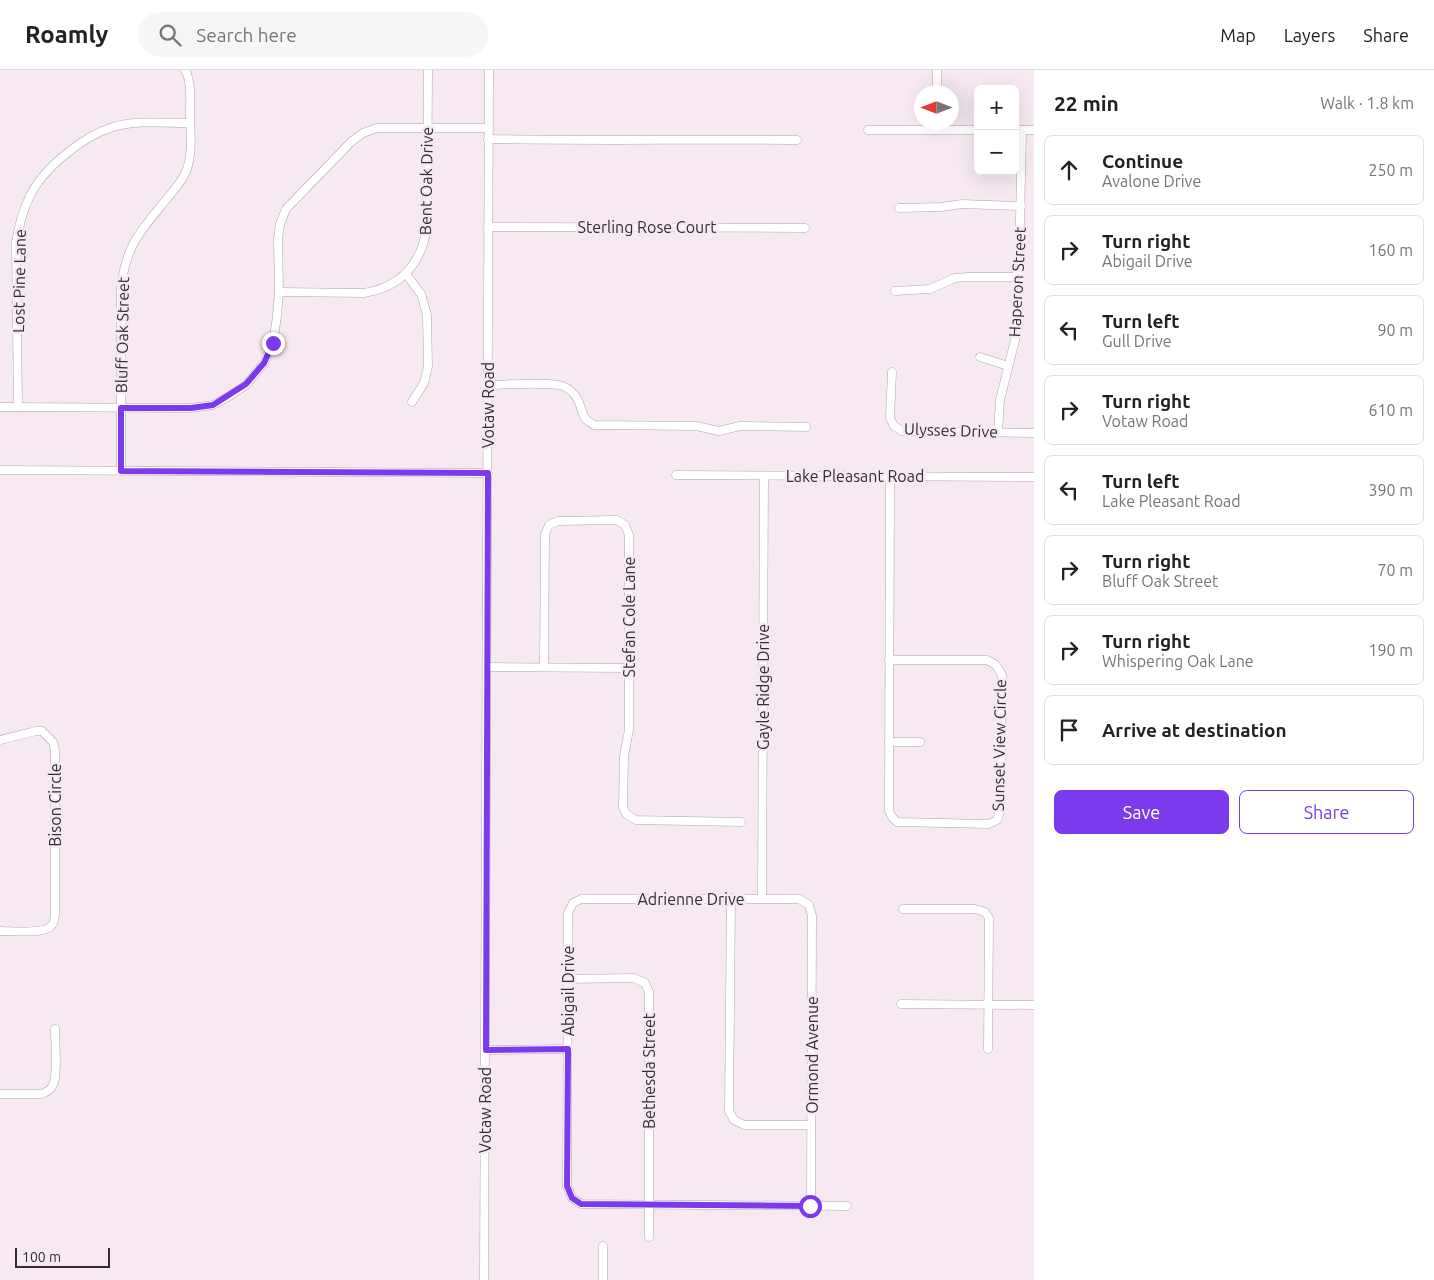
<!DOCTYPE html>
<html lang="en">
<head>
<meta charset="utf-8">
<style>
	:root { --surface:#fff; --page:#f6f6f6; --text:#222; --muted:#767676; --line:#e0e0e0; --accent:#7c3aed }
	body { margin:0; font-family:Ubuntu,sans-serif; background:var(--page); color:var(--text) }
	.controls { position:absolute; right:15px; top:15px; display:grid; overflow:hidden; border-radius:8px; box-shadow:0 5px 20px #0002 }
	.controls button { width:45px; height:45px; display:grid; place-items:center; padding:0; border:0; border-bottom:1px solid var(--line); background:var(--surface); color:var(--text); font:25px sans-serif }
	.compass { position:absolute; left:914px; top:15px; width:45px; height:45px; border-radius:50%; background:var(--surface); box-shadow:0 5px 20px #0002; rotate:270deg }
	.scale { position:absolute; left:15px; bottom:12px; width:95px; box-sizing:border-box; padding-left:5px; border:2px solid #342e32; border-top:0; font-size:14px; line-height:18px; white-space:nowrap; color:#342e32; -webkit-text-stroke:4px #f7e9f1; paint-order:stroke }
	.stop { position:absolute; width:15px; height:15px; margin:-11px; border:4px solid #7c3aed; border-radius:50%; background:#fff }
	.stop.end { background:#7c3aed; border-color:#fff; box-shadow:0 1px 5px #0008 }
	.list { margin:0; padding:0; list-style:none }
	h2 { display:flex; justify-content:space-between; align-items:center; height:65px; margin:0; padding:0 20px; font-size:21px }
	h2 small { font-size:16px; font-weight:400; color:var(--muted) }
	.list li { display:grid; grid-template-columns:32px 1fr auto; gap:15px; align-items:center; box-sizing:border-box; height:70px; margin:0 10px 10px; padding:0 10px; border:1px solid var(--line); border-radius:8px }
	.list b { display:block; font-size:19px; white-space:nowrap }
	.list p { margin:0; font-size:16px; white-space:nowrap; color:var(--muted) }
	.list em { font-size:16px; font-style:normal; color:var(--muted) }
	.actions { display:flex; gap:10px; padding:15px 20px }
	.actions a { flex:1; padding:11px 0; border:1px solid var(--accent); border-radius:8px; text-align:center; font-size:18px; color:var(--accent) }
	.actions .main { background:var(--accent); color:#fff }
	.icon { flex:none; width:28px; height:28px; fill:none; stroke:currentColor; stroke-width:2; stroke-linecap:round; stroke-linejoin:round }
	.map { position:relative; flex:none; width:1034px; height:1210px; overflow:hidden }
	header { display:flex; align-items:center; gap:30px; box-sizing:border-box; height:70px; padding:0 25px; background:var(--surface); border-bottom:1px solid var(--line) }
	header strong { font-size:24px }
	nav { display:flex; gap:28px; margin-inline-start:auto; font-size:18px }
	.search { width:350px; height:45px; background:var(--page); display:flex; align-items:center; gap:12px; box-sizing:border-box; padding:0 18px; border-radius:28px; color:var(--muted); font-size:19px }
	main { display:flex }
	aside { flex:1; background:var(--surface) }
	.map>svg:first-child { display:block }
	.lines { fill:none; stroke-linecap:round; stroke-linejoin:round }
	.minor-casing { stroke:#b1a4ab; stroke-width:9 }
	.minor { stroke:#fff; stroke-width:8 }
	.route { stroke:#7c3aed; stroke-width:6 }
	.labels { text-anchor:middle; stroke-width:5; stroke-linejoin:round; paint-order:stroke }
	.street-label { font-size:16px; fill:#342e32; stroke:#f7e9f1 }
</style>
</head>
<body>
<header>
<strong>Roamly</strong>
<div class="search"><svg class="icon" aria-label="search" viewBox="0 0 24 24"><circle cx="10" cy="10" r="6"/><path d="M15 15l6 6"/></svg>Search here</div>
<nav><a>Map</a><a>Layers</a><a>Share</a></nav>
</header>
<main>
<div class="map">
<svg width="1034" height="1210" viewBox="0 0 1034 1210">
	<rect width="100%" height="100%" fill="#f7e9f1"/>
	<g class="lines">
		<defs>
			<g id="minor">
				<polyline points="937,22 937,0"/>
				<polyline points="868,60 978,60"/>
				<polyline points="1015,60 1034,60"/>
				<path d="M 488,69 C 591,71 694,69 797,70"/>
				<polyline points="899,138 941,137 962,134 1021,136"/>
				<polyline points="488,157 805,158"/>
				<polyline points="406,204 421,224 427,245 428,297 424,313 412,332"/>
				<polyline points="895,221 930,219 955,208 968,207 1019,207"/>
				<path d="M 279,222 L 364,223 C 401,217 421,194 427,158 L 428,0"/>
				<polyline points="980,287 1008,296"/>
				<polyline points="892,302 890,348 894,356 902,361 1034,363"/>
				<path d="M 488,315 C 504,315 553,311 565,317 C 568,318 572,322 574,324 C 585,337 577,346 594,355 L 696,356 L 719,361 L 740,356 L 806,357"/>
				<polyline points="0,337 191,338 213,335 228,327 246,315 264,293 273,273 277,246 279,222 278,169 280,154 286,139 352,71 363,63 377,58 489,58"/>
				<path d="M 18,337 L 16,172 C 19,157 22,142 29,128 C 42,99 83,66 113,57 C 137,50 165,53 190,53"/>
				<polyline points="998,362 1000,330 1015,270 1018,244 1022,60"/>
				<polyline points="0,400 488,403"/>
				<path d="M 121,401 L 121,218 C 126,175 140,162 165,131 C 173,121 183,111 187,99 C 193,81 190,60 190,41 C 190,28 192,12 185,0"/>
				<polyline points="676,405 1034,407"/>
				<polyline points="889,590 987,590 996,595 1002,605 1000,742 997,750 989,754 897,752 892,747 889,741 890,406"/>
				<polyline points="487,597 628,598"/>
				<polyline points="544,597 545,464 549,455 558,451 617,450 625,455 629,465 629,660 624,686 623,737 626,744 636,750 741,752"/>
				<path d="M 0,670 L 36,661 L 42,661 L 53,672 L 55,681 L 55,842 C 55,848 54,854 50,857 C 41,864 12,861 0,861"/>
				<polyline points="889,672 920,672"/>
				<polyline points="731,828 729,1041 734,1050 744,1055 811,1055"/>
				<polyline points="762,828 764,406"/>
				<polyline points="903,839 975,839 985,842 989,848 988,979"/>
				<polyline points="568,909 634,908 645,913 649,922 649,1167"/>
				<polyline points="901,934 1034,935"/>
				<polyline points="486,980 568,979"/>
				<path d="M 0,1024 L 40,1024 C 46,1023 50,1021 53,1015 C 58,1005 55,972 55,959"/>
				<polyline points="811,1136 812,846 809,835 799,829 581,829 573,833 568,843 567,1116 572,1128 581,1134 847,1136"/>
				<polyline points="484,1210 489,0"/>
				<polyline points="603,1210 603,1176"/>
			</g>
		</defs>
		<use href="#minor" class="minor-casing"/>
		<use href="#minor" class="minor"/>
	</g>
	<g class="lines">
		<polyline class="route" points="273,273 264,293 246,314 213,335 191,338 121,338 121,401 488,403 486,980 568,979 567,1116 572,1128 581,1134 810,1136"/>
	</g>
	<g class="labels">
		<g class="street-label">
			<text transform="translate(426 111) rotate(-89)" y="6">Bent Oak Drive</text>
			<text x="647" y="163">Sterling Rose Court</text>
			<text transform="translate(19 211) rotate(-89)" y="6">Lost Pine Lane</text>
			<text transform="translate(1017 212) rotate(-87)" y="6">Haperon Street</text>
			<text transform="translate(122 265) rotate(-89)" y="6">Bluff Oak Street</text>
			<text transform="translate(488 335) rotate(-90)" y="6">Votaw Road</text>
			<text transform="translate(951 360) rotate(2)" y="6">Ulysses Drive</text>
			<text x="855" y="412">Lake Pleasant Road</text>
			<text transform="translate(629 547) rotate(-90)" y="6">Stefan Cole Lane</text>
			<text transform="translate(763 617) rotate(-90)" y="6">Gayle Ridge Drive</text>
			<text transform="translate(999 675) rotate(-89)" y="6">Sunset View Circle</text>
			<text transform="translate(55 735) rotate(-90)" y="6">Bison Circle</text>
			<text x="691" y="835">Adrienne Drive</text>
			<text transform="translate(568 921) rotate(-90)" y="6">Abigail Drive</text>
			<text transform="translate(812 985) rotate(-90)" y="6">Ormond Avenue</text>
			<text transform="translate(649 1001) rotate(-90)" y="6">Bethesda Street</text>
			<text transform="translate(485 1040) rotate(-90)" y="6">Votaw Road</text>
		</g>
	</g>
</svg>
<div class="controls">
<button>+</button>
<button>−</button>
</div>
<svg class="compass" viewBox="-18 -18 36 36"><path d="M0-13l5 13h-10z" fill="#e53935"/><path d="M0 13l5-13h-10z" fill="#767676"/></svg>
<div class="scale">100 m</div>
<div class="stop" style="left:810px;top:1136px"></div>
<div class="stop end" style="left:273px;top:273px"></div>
</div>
<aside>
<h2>22 min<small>Walk · 1.8 km</small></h2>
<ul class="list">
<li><svg class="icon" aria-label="ahead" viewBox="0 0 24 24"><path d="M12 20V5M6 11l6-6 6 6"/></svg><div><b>Continue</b><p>Avalone Drive</p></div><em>250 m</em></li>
<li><svg class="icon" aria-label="right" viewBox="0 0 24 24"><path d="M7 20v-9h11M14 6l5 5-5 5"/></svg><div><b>Turn right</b><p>Abigail Drive</p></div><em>160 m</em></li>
<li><svg class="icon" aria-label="left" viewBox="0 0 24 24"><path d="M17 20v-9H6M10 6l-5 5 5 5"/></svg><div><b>Turn left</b><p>Gull Drive</p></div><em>90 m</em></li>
<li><svg class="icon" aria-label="right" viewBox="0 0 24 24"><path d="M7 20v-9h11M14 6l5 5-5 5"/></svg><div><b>Turn right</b><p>Votaw Road</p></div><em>610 m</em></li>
<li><svg class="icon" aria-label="left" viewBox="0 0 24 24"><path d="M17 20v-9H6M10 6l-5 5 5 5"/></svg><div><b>Turn left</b><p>Lake Pleasant Road</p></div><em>390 m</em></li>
<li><svg class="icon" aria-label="right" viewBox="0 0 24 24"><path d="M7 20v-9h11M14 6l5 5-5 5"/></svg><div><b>Turn right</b><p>Bluff Oak Street</p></div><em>70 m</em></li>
<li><svg class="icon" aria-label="right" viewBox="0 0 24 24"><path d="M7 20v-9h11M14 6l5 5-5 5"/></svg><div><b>Turn right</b><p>Whispering Oak Lane</p></div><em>190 m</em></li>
<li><svg class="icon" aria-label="arrive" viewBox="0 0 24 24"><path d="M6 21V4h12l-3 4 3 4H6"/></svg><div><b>Arrive at destination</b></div></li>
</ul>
<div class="actions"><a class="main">Save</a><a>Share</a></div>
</aside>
</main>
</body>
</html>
